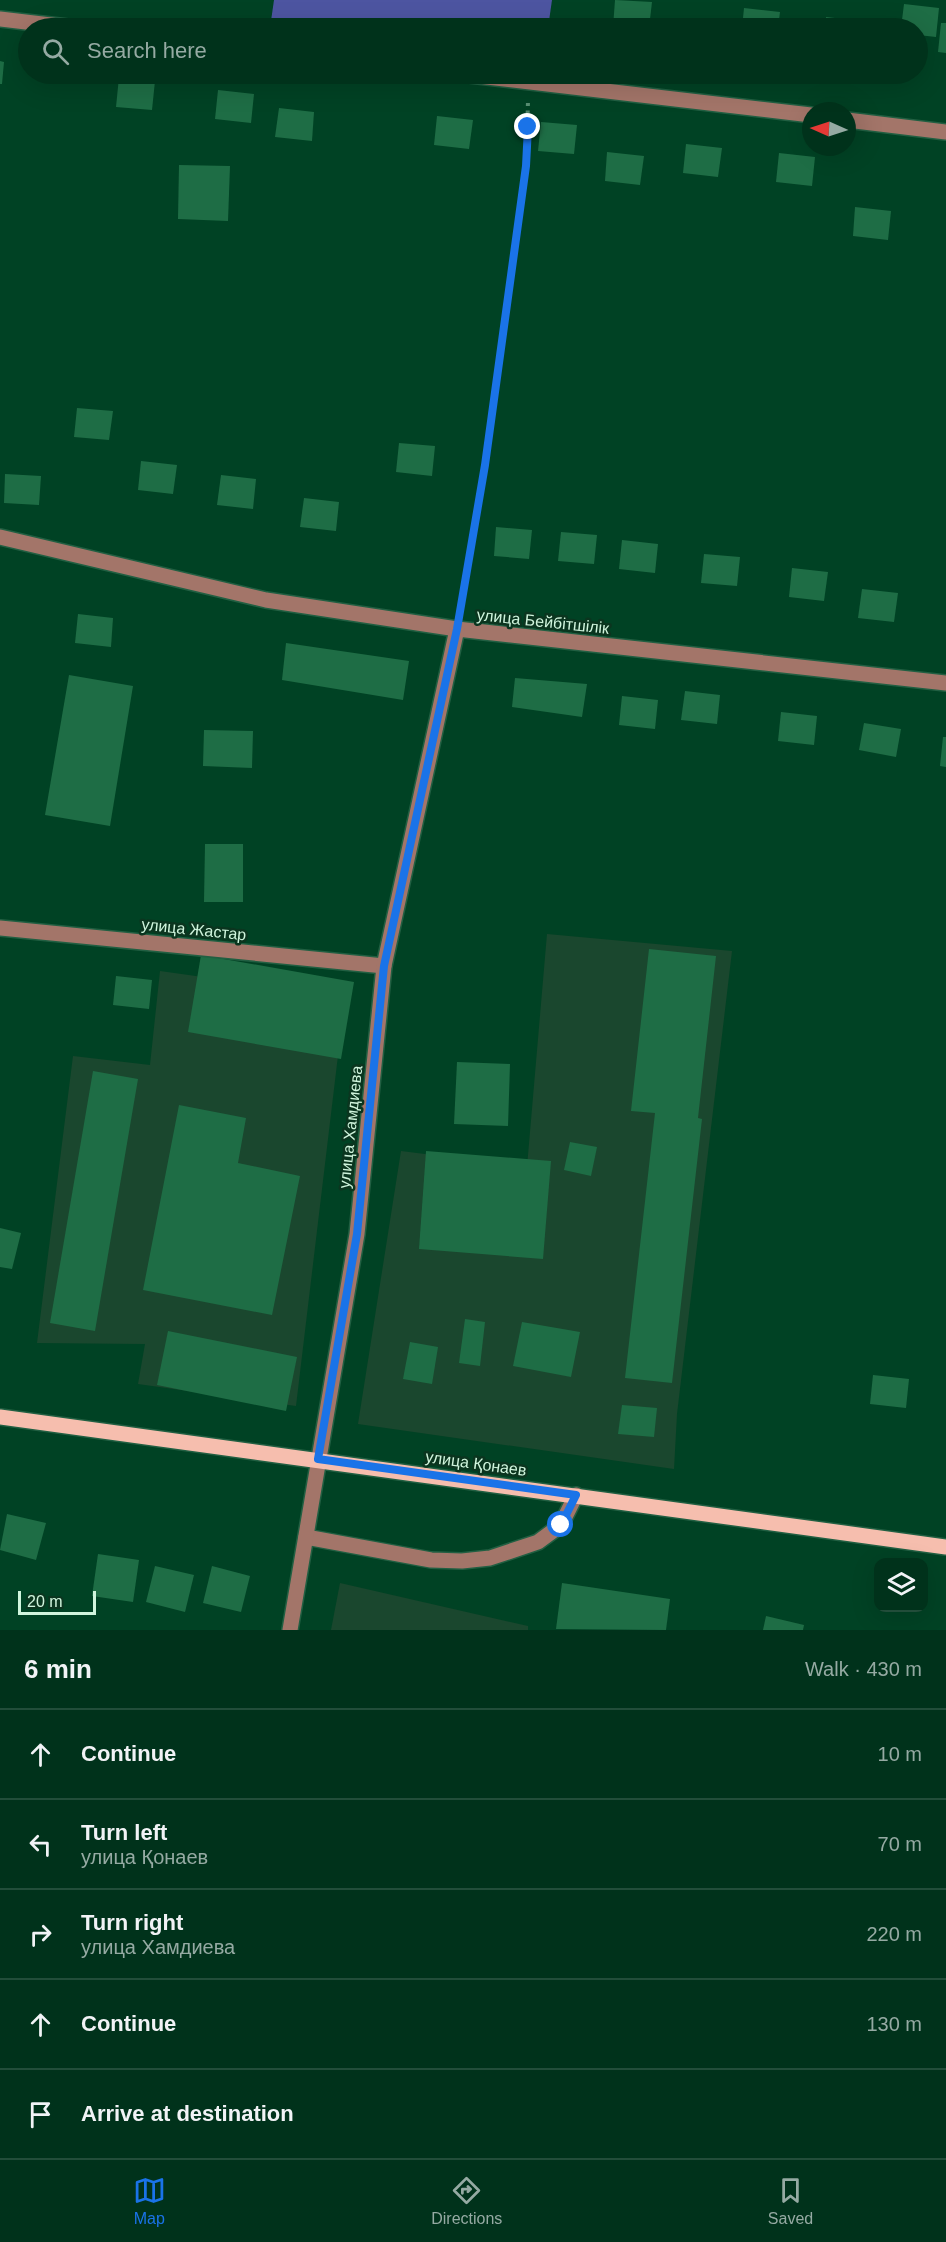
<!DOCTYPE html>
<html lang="en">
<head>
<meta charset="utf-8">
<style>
	:root { --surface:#00321b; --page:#0e3e28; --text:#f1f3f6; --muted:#95aaa3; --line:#224d3a; --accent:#1a73e8 }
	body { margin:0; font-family:Helvetica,sans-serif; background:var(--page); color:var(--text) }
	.controls { position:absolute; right:18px; bottom:18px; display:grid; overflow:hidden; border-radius:12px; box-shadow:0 6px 24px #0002 }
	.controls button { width:54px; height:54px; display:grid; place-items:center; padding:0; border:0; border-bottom:2px solid var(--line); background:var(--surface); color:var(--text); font:30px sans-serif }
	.compass { position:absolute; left:802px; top:102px; width:54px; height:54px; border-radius:50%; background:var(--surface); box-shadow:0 6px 24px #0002; rotate:273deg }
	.scale { position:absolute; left:18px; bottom:15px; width:78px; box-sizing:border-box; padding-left:6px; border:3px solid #d0f5dd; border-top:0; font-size:16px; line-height:21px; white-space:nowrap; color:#d0f5dd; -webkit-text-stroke:4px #0b351f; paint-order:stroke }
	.stop { position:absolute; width:18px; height:18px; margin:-14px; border:4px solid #1a73e8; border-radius:50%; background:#fff }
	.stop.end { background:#1a73e8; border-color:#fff; box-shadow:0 2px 6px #0008 }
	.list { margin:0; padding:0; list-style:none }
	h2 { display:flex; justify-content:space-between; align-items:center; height:78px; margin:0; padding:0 24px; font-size:26px }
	h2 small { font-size:20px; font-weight:400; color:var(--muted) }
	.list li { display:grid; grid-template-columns:39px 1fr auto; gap:18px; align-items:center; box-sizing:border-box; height:90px; padding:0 24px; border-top:2px solid var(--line) }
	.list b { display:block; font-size:22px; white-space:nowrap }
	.list p { margin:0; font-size:20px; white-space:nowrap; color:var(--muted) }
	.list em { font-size:20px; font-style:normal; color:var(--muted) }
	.icon { flex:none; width:33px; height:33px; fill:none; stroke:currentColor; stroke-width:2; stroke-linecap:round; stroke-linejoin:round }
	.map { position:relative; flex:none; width:946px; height:1630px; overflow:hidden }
	.search { position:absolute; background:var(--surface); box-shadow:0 6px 24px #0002; left:18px; right:18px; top:18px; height:66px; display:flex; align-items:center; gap:15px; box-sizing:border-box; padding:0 21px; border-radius:33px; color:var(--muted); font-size:22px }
	.sheet { height:528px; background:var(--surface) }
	nav { display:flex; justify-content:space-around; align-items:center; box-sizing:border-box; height:84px; border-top:2px solid var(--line); background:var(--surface); font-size:16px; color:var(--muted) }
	nav a { display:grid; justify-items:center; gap:3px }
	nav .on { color:var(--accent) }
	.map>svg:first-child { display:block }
	.built { fill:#1a472e }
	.green { fill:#4d55a1 }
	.building { fill:#1e6d45 }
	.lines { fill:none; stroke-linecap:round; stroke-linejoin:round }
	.minor-casing { stroke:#215f42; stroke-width:18 }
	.major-casing { stroke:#215f42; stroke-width:18 }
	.path { stroke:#588e72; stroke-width:4; stroke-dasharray:3 4.5; stroke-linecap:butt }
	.minor { stroke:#a37569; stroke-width:15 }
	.major { stroke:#f6beae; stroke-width:15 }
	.route { stroke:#1a73e8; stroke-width:8 }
	.labels { text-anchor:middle; stroke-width:5; stroke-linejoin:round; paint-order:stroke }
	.street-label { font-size:16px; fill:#d0f5dd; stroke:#0b351f }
</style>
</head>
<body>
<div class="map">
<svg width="946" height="1630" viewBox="0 0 946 1630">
	<rect width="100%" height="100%" fill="#004224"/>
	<g class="built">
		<polygon points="547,934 732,951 677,1414 674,1469 358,1424 401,1151 527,1167"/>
		<polygon points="160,971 345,997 296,1406 138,1384 145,1344 37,1343 73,1056 150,1065"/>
		<polygon points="340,1583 528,1626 528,1630 331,1630"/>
	</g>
	<polygon class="green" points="274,0 552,0 548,28 270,28"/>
	<g class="building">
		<polygon points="615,0 652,2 649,28 613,27"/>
		<polygon points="904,4 939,8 936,37 918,35 918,28 901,28"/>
		<polygon points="744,8 780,12 778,28 742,28"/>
		<polygon points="826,17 862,21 861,28 825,28"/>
		<polygon points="941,23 946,23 946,53 938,52"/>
		<polygon points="0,61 4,62 2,84 0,84"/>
		<polygon points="119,77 155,81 152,110 116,107"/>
		<polygon points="218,90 254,94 251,123 215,119"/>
		<polygon points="279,108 314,112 312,141 275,137"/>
		<polygon points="437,116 473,120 469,149 434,145"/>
		<polygon points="541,122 577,125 574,154 538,151"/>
		<polygon points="686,144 722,148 718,177 683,173"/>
		<polygon points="607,152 644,156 640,185 605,181"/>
		<polygon points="779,153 815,157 812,186 776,182"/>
		<polygon points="179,165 230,166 228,221 178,219"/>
		<polygon points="855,207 891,211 888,240 853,236"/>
		<polygon points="77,408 113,411 109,440 74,437"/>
		<polygon points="399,443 435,446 432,476 396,472"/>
		<polygon points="141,461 177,465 173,494 138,490"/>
		<polygon points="5,474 41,476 39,505 4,503"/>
		<polygon points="221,475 256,479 253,509 217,505"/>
		<polygon points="304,498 339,502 336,531 300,527"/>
		<polygon points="496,527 532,530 529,559 494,556"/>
		<polygon points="561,532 597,535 594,564 558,561"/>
		<polygon points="622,540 658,544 655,573 619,569"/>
		<polygon points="704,554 740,557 737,586 701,583"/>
		<polygon points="792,568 828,572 824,601 789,597"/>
		<polygon points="862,589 898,593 894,622 858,618"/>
		<polygon points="78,614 113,618 111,647 75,643"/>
		<polygon points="286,643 409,661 403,700 282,680"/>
		<polygon points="69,675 133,686 110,826 45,815"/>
		<polygon points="515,678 587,684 582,717 512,707"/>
		<polygon points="685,691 720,695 717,724 681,720"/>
		<polygon points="622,696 658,700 655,729 619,725"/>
		<polygon points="781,712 817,716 814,745 778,741"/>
		<polygon points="864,723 901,729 896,757 859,750"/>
		<polygon points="204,730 253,731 252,768 203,766"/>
		<polygon points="943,737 946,737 946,767 940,766"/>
		<polygon points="205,844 243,844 243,902 204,902"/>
		<polygon points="649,949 716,956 698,1118 702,1119 672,1383 625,1378 655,1113 631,1111"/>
		<polygon points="201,955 354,982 341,1059 188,1032"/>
		<polygon points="116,976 152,980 149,1009 113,1005"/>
		<polygon points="457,1062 510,1064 508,1126 454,1124"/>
		<polygon points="93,1071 138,1079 95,1331 50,1323"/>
		<polygon points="179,1105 246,1118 238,1163 300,1176 272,1315 143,1290"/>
		<polygon points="570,1142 597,1147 591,1176 564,1170"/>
		<polygon points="426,1151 551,1161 543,1259 419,1249"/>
		<polygon points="0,1228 21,1233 12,1269 0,1267"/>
		<polygon points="465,1319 485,1322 480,1366 459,1363"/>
		<polygon points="522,1322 580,1332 571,1377 513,1366"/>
		<polygon points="168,1331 297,1357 286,1411 157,1385"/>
		<polygon points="410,1342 438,1347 432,1384 403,1379"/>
		<polygon points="873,1375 909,1379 906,1408 870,1404"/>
		<polygon points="622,1405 657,1408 654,1437 618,1434"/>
		<polygon points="7,1514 46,1523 36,1560 0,1550"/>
		<polygon points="98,1554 139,1560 133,1602 92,1596"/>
		<polygon points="155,1566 194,1575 185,1612 146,1602"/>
		<polygon points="212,1566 250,1576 241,1612 203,1603"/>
		<polygon points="562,1583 670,1599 666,1630 556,1629"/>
		<polygon points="766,1616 804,1625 803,1630 763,1630"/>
	</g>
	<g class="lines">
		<defs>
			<g id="minor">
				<polyline points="0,19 76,28"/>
				<polyline points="461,74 811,115"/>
				<polyline points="847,120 946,132"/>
				<polyline points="0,537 266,600 457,629 946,683"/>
				<polyline points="0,928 384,966"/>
				<polyline points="306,1537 431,1560 462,1561 490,1558 538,1542 561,1525 576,1495"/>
				<polyline points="290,1630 357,1234 384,966 457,629"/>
			</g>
			<polyline id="major" points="0,1417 946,1547"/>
		</defs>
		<use href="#minor" class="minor-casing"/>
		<use href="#major" class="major-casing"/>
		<polyline class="path" points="460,611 485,465 526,166 528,101"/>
		<use href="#minor" class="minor"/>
		<use href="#major" class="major"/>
	</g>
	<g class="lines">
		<polyline class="route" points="528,127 526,166 485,465 457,629 384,966 357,1234 318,1459 576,1495 561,1525"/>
	</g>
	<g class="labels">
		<g class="street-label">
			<text transform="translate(543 621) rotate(6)" y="6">улица Бейбітшілік</text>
			<text transform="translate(194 929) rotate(6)" y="6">улица Жастар</text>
			<text transform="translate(350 1127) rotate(-84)" y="6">улица Хамдиева</text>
			<text transform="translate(476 1463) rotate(8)" y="6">улица Қонаев</text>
		</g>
	</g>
</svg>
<div class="controls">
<button><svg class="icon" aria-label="layers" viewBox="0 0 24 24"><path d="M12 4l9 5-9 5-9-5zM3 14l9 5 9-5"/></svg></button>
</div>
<svg class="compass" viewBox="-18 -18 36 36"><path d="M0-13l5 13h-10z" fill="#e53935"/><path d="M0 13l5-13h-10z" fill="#95aaa3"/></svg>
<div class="scale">20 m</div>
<div class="stop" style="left:561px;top:1525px"></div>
<div class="stop end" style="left:528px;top:127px"></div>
<div class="search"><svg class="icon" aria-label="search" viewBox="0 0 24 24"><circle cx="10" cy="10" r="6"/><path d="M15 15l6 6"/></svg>Search here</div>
</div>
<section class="sheet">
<h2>6 min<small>Walk · 430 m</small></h2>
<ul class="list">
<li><svg class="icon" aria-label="ahead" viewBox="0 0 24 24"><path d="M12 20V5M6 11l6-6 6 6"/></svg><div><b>Continue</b></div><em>10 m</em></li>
<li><svg class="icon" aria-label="left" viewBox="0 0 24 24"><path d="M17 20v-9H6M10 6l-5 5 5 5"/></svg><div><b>Turn left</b><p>улица Қонаев</p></div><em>70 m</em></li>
<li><svg class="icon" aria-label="right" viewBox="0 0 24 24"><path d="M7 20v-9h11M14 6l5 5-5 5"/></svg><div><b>Turn right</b><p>улица Хамдиева</p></div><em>220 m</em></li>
<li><svg class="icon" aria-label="ahead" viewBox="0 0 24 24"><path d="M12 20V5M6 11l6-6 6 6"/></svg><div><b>Continue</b></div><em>130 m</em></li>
<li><svg class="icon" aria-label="arrive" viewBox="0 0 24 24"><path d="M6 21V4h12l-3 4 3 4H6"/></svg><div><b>Arrive at destination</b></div></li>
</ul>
</section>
<nav>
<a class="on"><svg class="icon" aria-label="map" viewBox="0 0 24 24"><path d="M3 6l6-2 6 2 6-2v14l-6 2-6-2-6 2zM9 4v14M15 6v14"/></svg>Map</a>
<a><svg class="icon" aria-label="directions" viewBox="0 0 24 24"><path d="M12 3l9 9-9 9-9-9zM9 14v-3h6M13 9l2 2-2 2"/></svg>Directions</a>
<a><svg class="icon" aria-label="saved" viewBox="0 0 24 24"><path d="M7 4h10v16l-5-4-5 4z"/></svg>Saved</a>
</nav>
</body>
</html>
